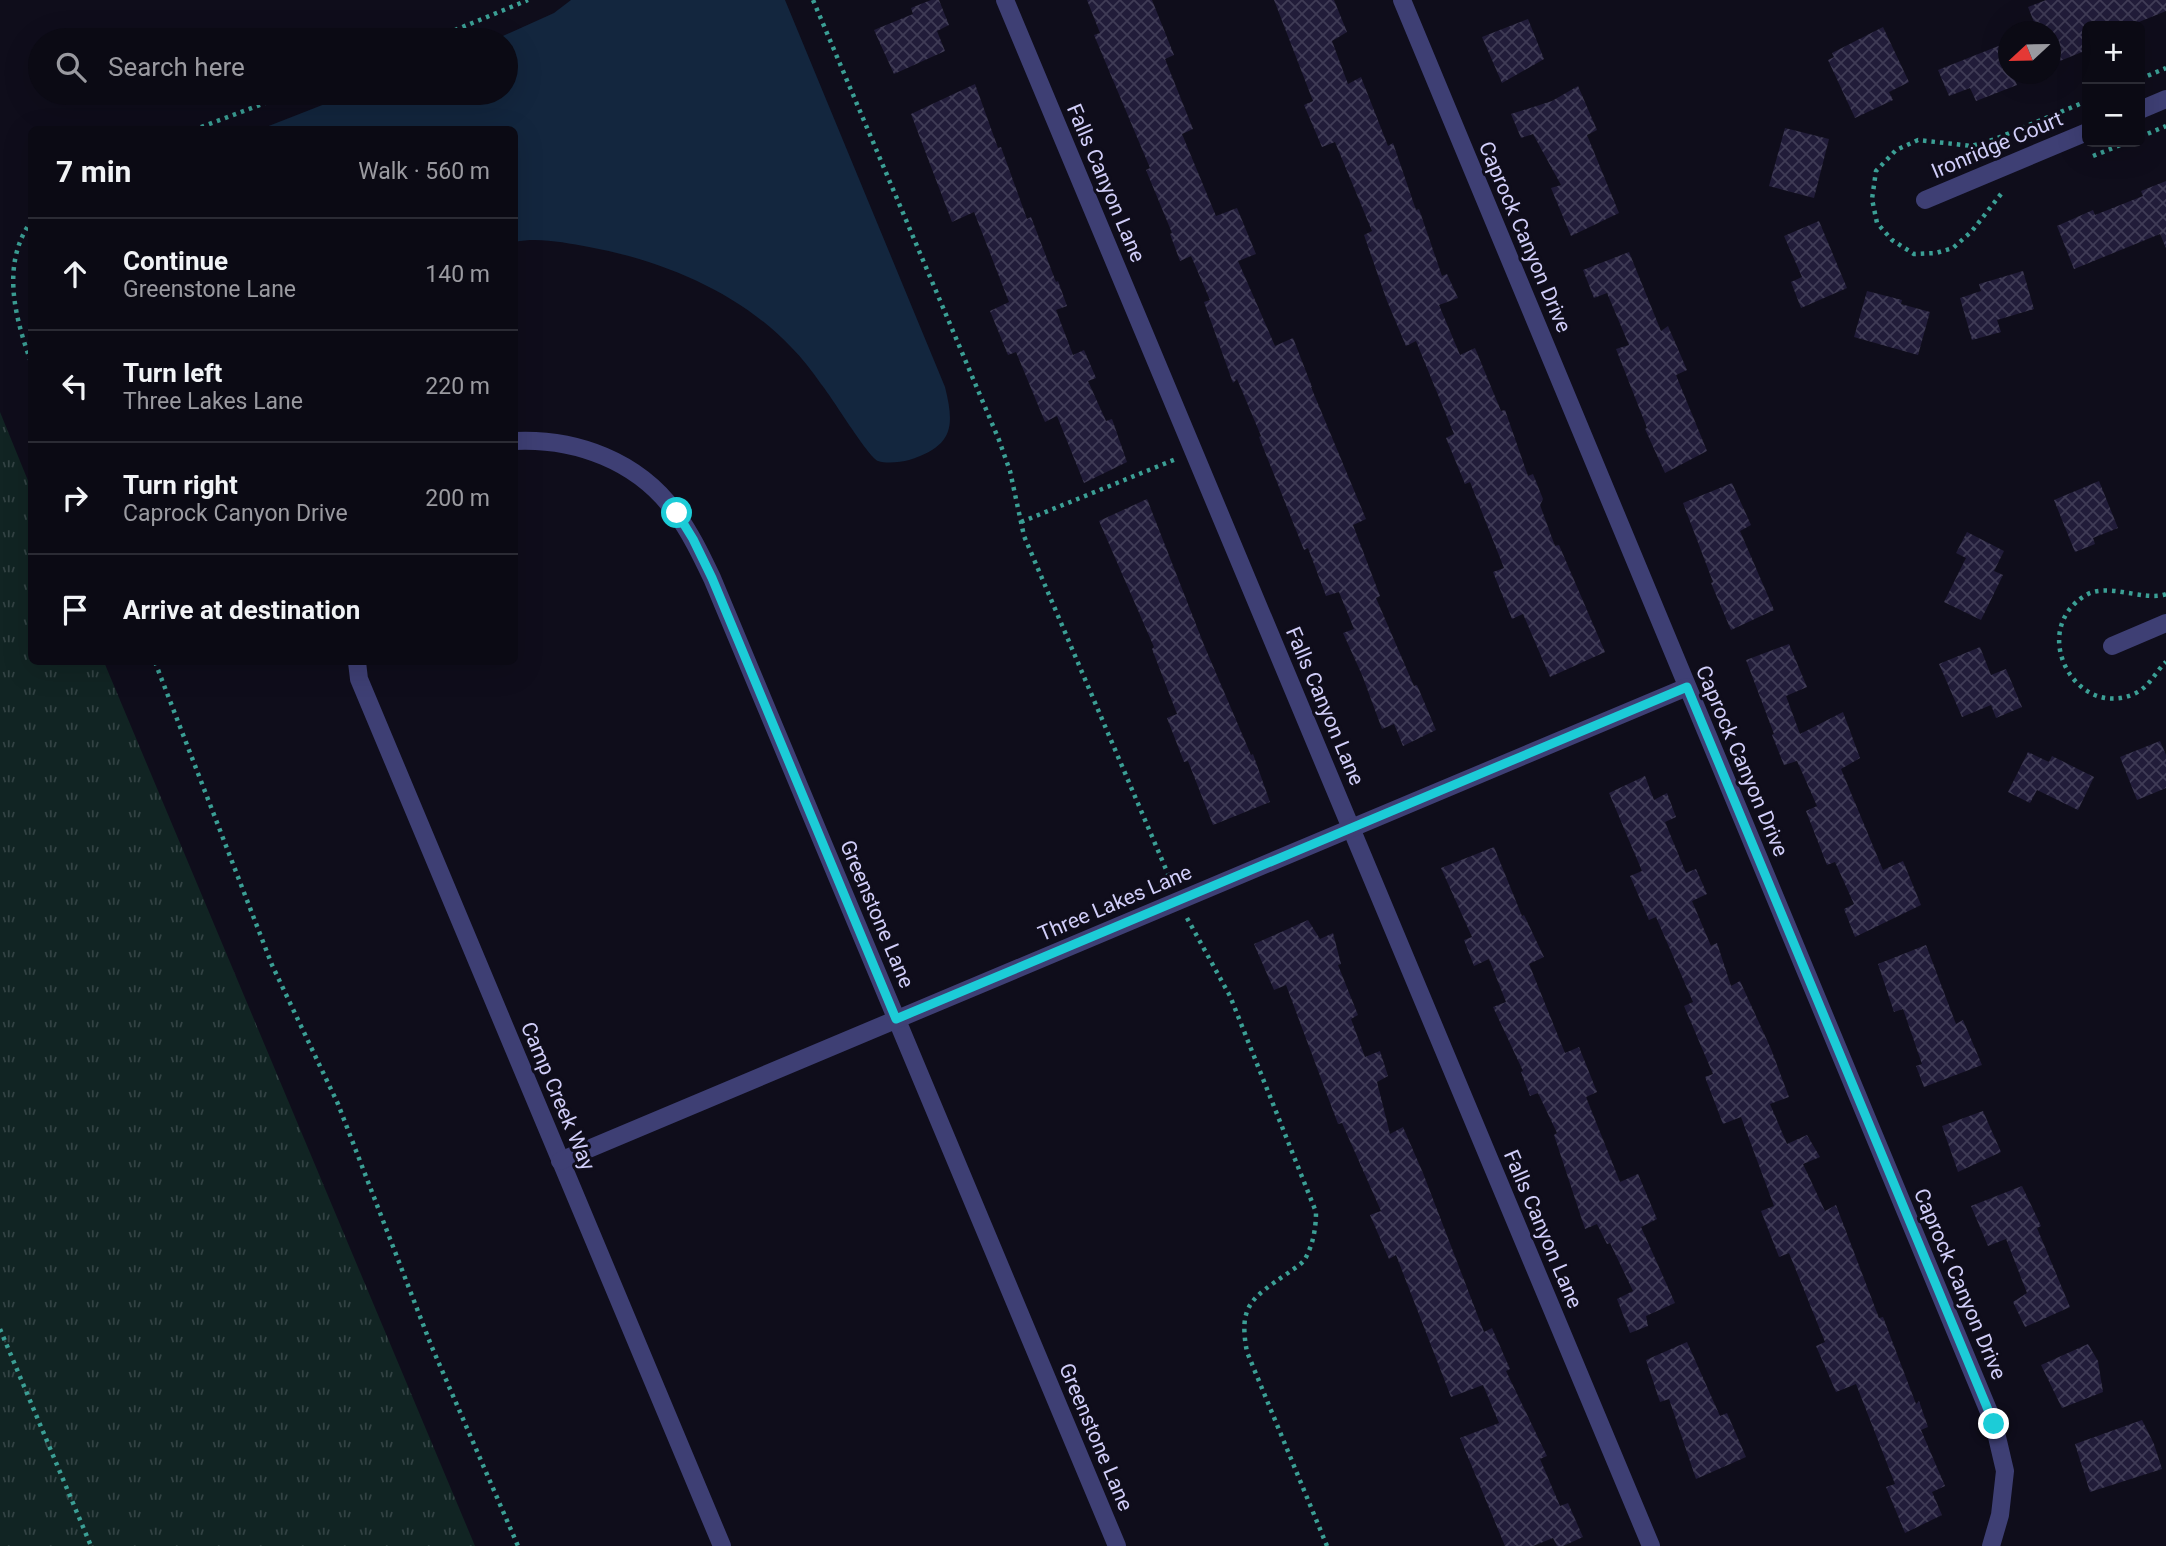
<!DOCTYPE html>
<html lang="en">
<head>
<meta charset="utf-8">
<style>
	:root { --surface:#0b0a14; --page:#191822; --text:#f1f3f6; --muted:#9a9aa0; --line:#2b2b34 }
	body { margin:0; font-family:Roboto,sans-serif; background:var(--page); color:var(--text) }
	.controls { position:absolute; right:21px; top:21px; display:grid; overflow:hidden; border-radius:10px; box-shadow:0 7px 28px #0002 }
	.controls button { width:63px; height:63px; display:grid; place-items:center; padding:0; border:0; border-bottom:2px solid var(--line); background:var(--surface); color:var(--text); font:35px sans-serif }
	.compass { position:absolute; left:1998px; top:21px; width:63px; height:63px; border-radius:50%; background:var(--surface); box-shadow:0 7px 28px #0002; rotate:248deg }
	.stop { position:absolute; width:21px; height:21px; margin:-16px; border:5px solid #1cccd7; border-radius:50%; background:#fff }
	.stop.end { background:#1cccd7; border-color:#fff; box-shadow:0 2px 7px #0008 }
	.list { margin:0; padding:0; list-style:none }
	h2 { display:flex; justify-content:space-between; align-items:center; height:91px; margin:0; padding:0 28px; font-size:30px }
	h2 small { font-size:23px; font-weight:400; color:var(--muted) }
	.list li { display:grid; grid-template-columns:46px 1fr auto; gap:21px; align-items:center; box-sizing:border-box; height:112px; padding:0 28px; border-top:2px solid var(--line) }
	.list b { display:block; font-size:26px; white-space:nowrap }
	.list p { margin:0; font-size:23px; white-space:nowrap; color:var(--muted) }
	.list em { font-size:23px; font-style:normal; color:var(--muted) }
	.icon { flex:none; width:38px; height:38px; fill:none; stroke:currentColor; stroke-width:2; stroke-linecap:round; stroke-linejoin:round }
	.map { position:relative; flex:none; width:2166px; height:1546px; overflow:hidden }
	.search { position:absolute; background:var(--surface); box-shadow:0 7px 28px #0002; left:28px; top:28px; width:490px; height:77px; display:flex; align-items:center; gap:18px; box-sizing:border-box; padding:0 24px; border-radius:38px; color:var(--muted); font-size:26px }
	.panel { position:absolute; background:var(--surface); box-shadow:0 7px 28px #0002; left:28px; top:126px; width:490px; height:539px; border-radius:10px }
	.map>svg:first-child { display:block }
	.grass { fill:url(#grass-tufts) }
	.water { fill:#13263e }
	.building { fill:url(#building-cross-hatch) }
	.lines { fill:none; stroke-linecap:round; stroke-linejoin:round }
	.path { stroke:#3b9f95; stroke-width:4.5; stroke-dasharray:3.5 5; stroke-linecap:butt }
	.minor { stroke:#3e3f74; stroke-width:18 }
	.route { stroke:#1cccd7; stroke-width:9 }
	.labels { text-anchor:middle; stroke-width:6; stroke-linejoin:round; paint-order:stroke }
	.street-label { font-size:21px; fill:#d1cef9; stroke:#0f0d1b }
</style>
</head>
<body>
<div class="map">
<svg width="2166" height="1546" viewBox="0 0 2166 1546">
	<defs>
		<pattern id="grass-tufts" width="24" height="20" patternUnits="userSpaceOnUse" patternTransform="scale(1.75)"><rect width="24" height="20" fill="#112423"/><path d="M3 7l-1-3M5 7V3M7 7l1-3M15 17l-1-3M17 17v-4M19 17l1-3" fill="none" stroke="#334344"/></pattern>
		<pattern id="building-cross-hatch" width="8" height="8" patternUnits="userSpaceOnUse" patternTransform="scale(1.75)"><rect width="8" height="8" fill="#211c39"/><path d="M0 0l8 8M0 8l8-8" fill="none" stroke="#403c56"/></pattern>
	</defs>
	<rect width="100%" height="100%" fill="#0f0d1b"/>
	<polygon class="grass" points="0,412 31,488 32,662 104,662 475,1546 0,1546"/>
	<path class="water" d="M 571,0 L 785,0 L 945,387 C 955,427 953,446 909,460 C 901,462 887,464 878,461 C 868,457 832,397 821,384 C 812,371 802,358 791,347 C 739,292 661,260 589,247 C 565,243 539,237 515,242 L 514,130 L 261,129 L 353,93 L 506,93 L 506,40 L 494,40 L 554,13 Z"/>
	<g class="building">
		<polygon points="931,0 939,0 949,25 937,31 945,51 894,74 874,30 913,14 911,8"/>
		<polygon points="1087,0 1152,0 1174,55 1165,59 1193,129 1182,134 1216,216 1237,208 1256,254 1238,261 1275,346 1293,338 1312,387 1311,387 1366,519 1353,525 1380,596 1376,598 1414,686 1417,685 1436,730 1403,746 1394,724 1382,729 1362,675 1343,633 1354,629 1339,592 1326,596 1308,548 1304,550 1259,437 1261,436 1237,379 1233,383 1204,302 1210,300 1191,256 1180,261 1170,234 1172,233 1146,170 1150,168 1094,35 1100,33"/>
		<polygon points="1274,0 1334,0 1347,32 1332,41 1348,84 1361,77 1388,146 1393,143 1416,210 1419,209 1442,276 1447,274 1458,298 1439,305 1460,355 1475,348 1501,411 1505,410 1528,476 1533,474 1543,499 1540,505 1555,546 1559,545 1605,652 1550,677 1523,614 1512,619 1493,572 1504,568 1470,482 1465,484 1446,438 1454,434 1416,341 1406,346 1387,301 1364,235 1372,231 1335,142 1322,147 1304,105 1313,101"/>
		<polygon points="2046,0 2166,0 2166,11 2129,26 2087,26 2087,50 2050,65 2050,32 2038,32 2028,7"/>
		<polygon points="1528,19 1544,59 1502,83 1482,37"/>
		<polygon points="1883,27 1909,82 1889,92 1893,100 1855,118 1828,60 1834,57 1832,53"/>
		<polygon points="2001,45 2008,64 2008,74 2012,74 2017,85 1976,101 1970,88 1949,96 1938,70"/>
		<polygon points="975,84 998,148 1001,147 1027,219 1031,217 1056,282 1058,281 1067,306 1056,310 1073,355 1084,350 1096,378 1088,381 1106,421 1112,419 1127,462 1084,483 1057,416 1045,422 1016,352 1008,355 990,311 1009,302 974,212 952,222 911,114"/>
		<polygon points="1578,86 1597,130 1587,135 1619,213 1571,236 1551,188 1561,185 1533,134 1521,138 1511,114 1552,101"/>
		<polygon points="1785,128 1829,139 1814,198 1769,186"/>
		<polygon points="2166,181 2166,248 2160,234 2074,269 2057,226 2093,210 2095,215 2143,196 2141,191"/>
		<polygon points="1819,221 1847,288 1801,308 1791,282 1802,277 1784,236"/>
		<polygon points="1629,252 1661,331 1668,326 1687,370 1676,375 1707,451 1665,473 1645,429 1647,428 1616,349 1629,345 1607,293 1594,298 1583,270"/>
		<polygon points="2023,271 2034,309 1997,320 2001,332 1972,340 1960,298 1981,291 1979,284"/>
		<polygon points="1867,291 1902,300 1901,304 1930,312 1918,355 1854,337"/>
		<polygon points="2099,481 2118,528 2093,538 2095,544 2075,552 2054,500"/>
		<polygon points="1732,483 1751,525 1740,531 1774,610 1731,630 1711,583 1713,582 1683,503"/>
		<polygon points="1147,499 1204,645 1251,755 1253,754 1270,802 1213,825 1188,761 1184,762 1167,718 1177,714 1152,649 1154,647 1099,521"/>
		<polygon points="1967,532 2004,551 1994,571 2003,575 1981,620 1944,602 1966,558 1956,553"/>
		<polygon points="1789,644 1807,687 1786,696 1800,734 1843,712 1860,758 1841,769 1883,870 1903,861 1921,905 1855,937 1844,909 1854,904 1835,862 1827,865 1806,811 1817,806 1797,761 1784,765 1772,735 1774,734 1746,660"/>
		<polygon points="1980,647 1991,675 2006,669 2022,707 1996,718 1991,705 1962,717 1939,664"/>
		<polygon points="2160,741 2166,755 2166,788 2137,800 2120,757"/>
		<polygon points="2028,752 2049,762 2052,756 2094,777 2078,810 2037,790 2030,803 2008,792"/>
		<polygon points="1645,776 1654,800 1667,793 1676,817 1665,822 1686,873 1696,869 1707,894 1692,901 1711,946 1717,943 1731,986 1740,981 1771,1049 1789,1097 1770,1104 1787,1144 1807,1135 1820,1157 1803,1164 1825,1211 1836,1205 1879,1318 1883,1317 1916,1404 1919,1401 1928,1427 1921,1430 1945,1486 1932,1492 1942,1515 1905,1533 1886,1487 1895,1484 1856,1384 1836,1392 1816,1346 1825,1342 1789,1253 1779,1257 1761,1211 1774,1206 1741,1117 1723,1124 1705,1077 1713,1074 1684,1006 1693,1002 1656,917 1649,920 1630,876 1642,871 1609,793"/>
		<polygon points="1494,847 1522,916 1524,915 1544,957 1529,964 1565,1053 1579,1047 1597,1092 1586,1097 1620,1182 1638,1174 1657,1219 1641,1227 1675,1303 1646,1316 1648,1326 1630,1333 1617,1299 1633,1291 1610,1243 1607,1244 1597,1224 1585,1229 1554,1135 1557,1133 1538,1093 1530,1096 1521,1072 1523,1071 1493,1007 1506,1002 1489,959 1474,966 1464,940 1472,937 1441,868"/>
		<polygon points="1308,920 1320,939 1333,933 1341,964 1338,965 1358,1015 1351,1019 1365,1057 1380,1051 1388,1076 1377,1082 1390,1134 1403,1127 1423,1173 1484,1332 1492,1328 1510,1369 1506,1371 1547,1456 1540,1459 1560,1506 1568,1503 1583,1537 1563,1546 1557,1546 1553,1538 1533,1546 1505,1546 1460,1438 1499,1423 1483,1385 1451,1397 1396,1255 1389,1259 1370,1215 1381,1211 1342,1123 1338,1124 1286,985 1274,990 1254,944"/>
		<polygon points="1926,945 1956,1024 1963,1020 1982,1065 1924,1087 1916,1066 1922,1064 1903,1009 1894,1012 1878,964"/>
		<polygon points="1983,1111 2001,1152 1958,1172 1942,1126"/>
		<polygon points="2022,1186 2041,1226 2037,1228 2070,1307 2025,1327 2013,1302 2027,1293 2006,1239 1988,1246 1971,1206"/>
		<polygon points="1687,1342 1720,1416 1727,1413 1746,1457 1696,1479 1669,1399 1660,1402 1646,1360"/>
		<polygon points="2088,1344 2098,1361 2103,1392 2062,1408 2041,1365"/>
		<polygon points="2142,1420 2154,1444 2162,1469 2090,1492 2075,1444"/>
	</g>
	<g class="lines">
		<g class="path">
			<polyline points="813,0 999,440 1010,471 1024,536 1171,881"/>
			<polyline points="431,40 528,0"/>
			<polyline points="2140,79 2166,68"/>
			<polyline points="193,130 292,93"/>
			<polyline points="2140,137 2166,126"/>
			<polyline points="2093,156 2128,142"/>
			<polyline points="2001,194 1972,231 1953,248 1936,253 1914,254 1892,240 1877,223 1872,199 1876,171 1896,150 1918,140 1972,146 1995,139 2087,101"/>
			<path d="M 32,220 C 0,264 15,318 32,365"/>
			<polyline points="1021,522 1176,459"/>
			<path d="M 2166,594 C 2145,602 2108,582 2086,595 C 2026,631 2077,722 2136,693 C 2150,686 2156,671 2166,662"/>
			<polyline points="155,662 272,965 338,1104 431,1345 518,1546"/>
			<path d="M 1187,918 L 1230,996 L 1316,1212 C 1316,1228 1313,1245 1305,1259 C 1301,1265 1293,1269 1288,1273 C 1252,1298 1238,1305 1247,1352 L 1327,1546"/>
			<polyline points="0,1329 91,1546"/>
		</g>
		<g class="minor">
			<polyline points="1005,0 1651,1546"/>
			<polyline points="1402,0 1994,1424 2005,1471 2000,1515 1991,1546"/>
			<polyline points="2140,110 2166,99"/>
			<polyline points="1925,200 2087,132"/>
			<path d="M 514,441 C 576,438 638,461 675,512 C 690,532 701,555 712,578 L 1117,1546"/>
			<polyline points="2112,646 2166,623"/>
			<polyline points="357,662 359,679 722,1546"/>
			<polyline points="560,1161 1687,687"/>
		</g>
	</g>
	<g class="lines">
		<polyline class="route" points="677,513 693,539 712,578 896,1019 1687,687 1994,1424"/>
	</g>
	<g class="labels">
		<g class="street-label">
			<text transform="translate(1997 145) rotate(-23)" y="7">Ironridge Court</text>
			<text transform="translate(1106 183) rotate(67)" y="7">Falls Canyon Lane</text>
			<text transform="translate(1525 237) rotate(67)" y="7">Caprock Canyon Drive</text>
			<text transform="translate(1325 706) rotate(67)" y="7">Falls Canyon Lane</text>
			<text transform="translate(1742 761) rotate(67)" y="7">Caprock Canyon Drive</text>
			<text transform="translate(1115 903) rotate(-23)" y="7">Three Lakes Lane</text>
			<text transform="translate(877 914) rotate(67)" y="7">Greenstone Lane</text>
			<text transform="translate(558 1096) rotate(67)" y="7">Camp Creek Way</text>
			<text transform="translate(1543 1229) rotate(67)" y="7">Falls Canyon Lane</text>
			<text transform="translate(1960 1284) rotate(67)" y="7">Caprock Canyon Drive</text>
			<text transform="translate(1096 1437) rotate(67)" y="7">Greenstone Lane</text>
		</g>
	</g>
</svg>
<div class="controls">
<button>+</button>
<button>−</button>
</div>
<svg class="compass" viewBox="-18 -18 36 36"><path d="M0-13l5 13h-10z" fill="#e53935"/><path d="M0 13l5-13h-10z" fill="#9a9aa0"/></svg>
<div class="stop" style="left:677px;top:513px"></div>
<div class="stop end" style="left:1994px;top:1424px"></div>
<div class="search"><svg class="icon" aria-label="search" viewBox="0 0 24 24"><circle cx="10" cy="10" r="6"/><path d="M15 15l6 6"/></svg>Search here</div>
<section class="panel">
<h2>7 min<small>Walk · 560 m</small></h2>
<ul class="list">
<li><svg class="icon" aria-label="ahead" viewBox="0 0 24 24"><path d="M12 20V5M6 11l6-6 6 6"/></svg><div><b>Continue</b><p>Greenstone Lane</p></div><em>140 m</em></li>
<li><svg class="icon" aria-label="left" viewBox="0 0 24 24"><path d="M17 20v-9H6M10 6l-5 5 5 5"/></svg><div><b>Turn left</b><p>Three Lakes Lane</p></div><em>220 m</em></li>
<li><svg class="icon" aria-label="right" viewBox="0 0 24 24"><path d="M7 20v-9h11M14 6l5 5-5 5"/></svg><div><b>Turn right</b><p>Caprock Canyon Drive</p></div><em>200 m</em></li>
<li><svg class="icon" aria-label="arrive" viewBox="0 0 24 24"><path d="M6 21V4h12l-3 4 3 4H6"/></svg><div><b>Arrive at destination</b></div></li>
</ul>
</section>
</div>
</body>
</html>
